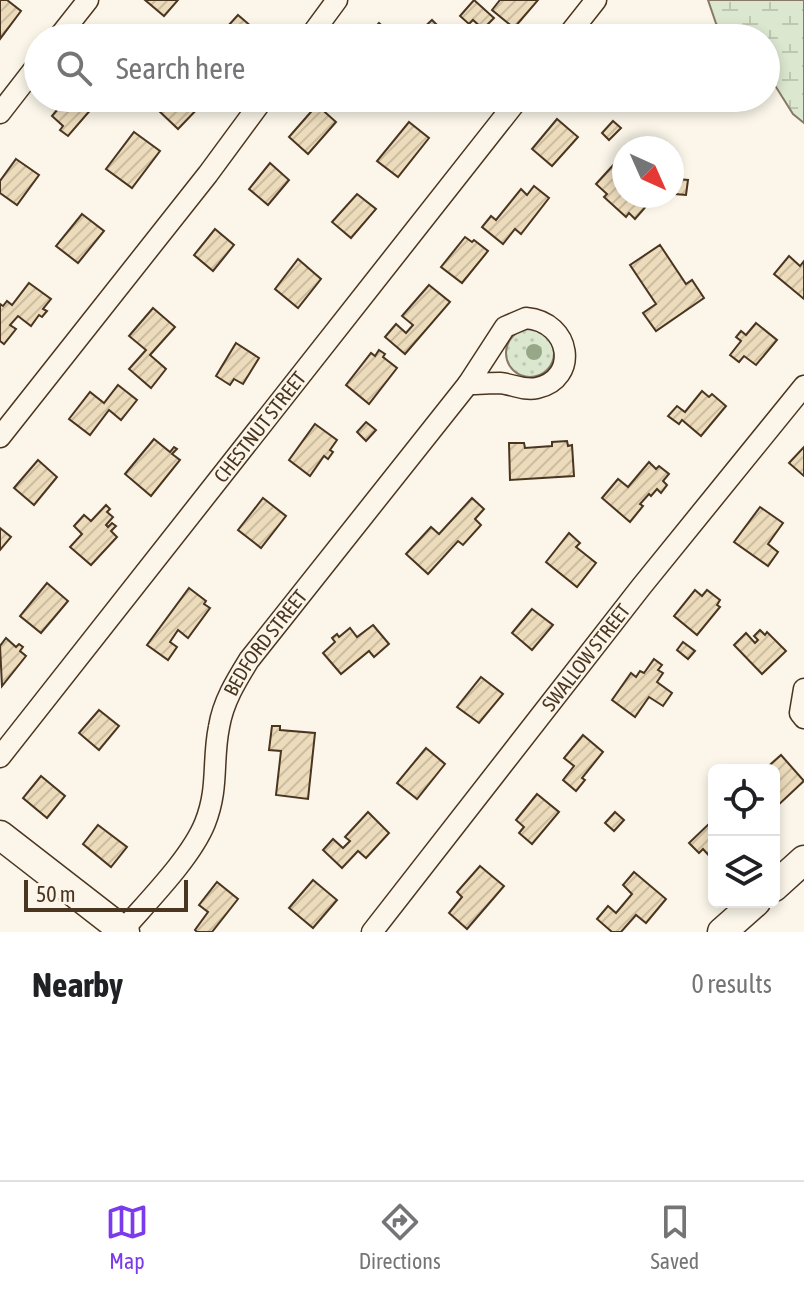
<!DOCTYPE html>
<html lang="en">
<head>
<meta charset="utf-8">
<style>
	:root { --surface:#fff; --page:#f6f6f6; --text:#202124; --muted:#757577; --line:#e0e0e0; --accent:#7c3aed }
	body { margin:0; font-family:"Asap Condensed",sans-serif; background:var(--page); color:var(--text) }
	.controls { position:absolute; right:24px; bottom:24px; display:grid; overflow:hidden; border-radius:12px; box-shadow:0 4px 12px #0003 }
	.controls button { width:72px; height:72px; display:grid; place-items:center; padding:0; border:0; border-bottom:2px solid var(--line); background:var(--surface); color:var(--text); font:40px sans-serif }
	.compass { position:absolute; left:612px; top:136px; width:72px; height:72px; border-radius:50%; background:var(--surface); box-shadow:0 4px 12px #0003; rotate:135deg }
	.scale { position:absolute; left:24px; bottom:20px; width:164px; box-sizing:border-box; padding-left:8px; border:4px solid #4a3520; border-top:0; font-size:22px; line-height:28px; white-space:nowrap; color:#4a3520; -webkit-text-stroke:6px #fbf6e9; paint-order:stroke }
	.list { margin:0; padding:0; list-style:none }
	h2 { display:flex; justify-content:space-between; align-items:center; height:104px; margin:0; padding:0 32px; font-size:34px }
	h2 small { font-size:26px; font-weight:400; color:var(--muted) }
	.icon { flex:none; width:44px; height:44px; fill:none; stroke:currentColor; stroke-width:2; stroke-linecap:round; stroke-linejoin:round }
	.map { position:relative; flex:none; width:804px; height:932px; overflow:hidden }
	.search { position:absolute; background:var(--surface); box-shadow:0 4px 12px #0003; left:24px; right:24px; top:24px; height:88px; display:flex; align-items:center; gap:20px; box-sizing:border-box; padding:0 28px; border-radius:44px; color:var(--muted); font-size:30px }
	.sheet { height:248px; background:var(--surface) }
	nav { display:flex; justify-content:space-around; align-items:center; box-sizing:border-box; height:112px; border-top:2px solid var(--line); background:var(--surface); font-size:22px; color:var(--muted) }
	nav a { display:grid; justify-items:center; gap:4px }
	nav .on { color:var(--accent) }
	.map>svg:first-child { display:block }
	.grass { fill:url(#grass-dots); stroke:#887966; stroke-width:2 }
	.wetland { fill:url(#wetland-marsh); stroke:#887966; stroke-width:2 }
	.building { fill:url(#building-hatch); stroke:#4a3520; stroke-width:2 }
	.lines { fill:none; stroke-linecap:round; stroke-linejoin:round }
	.street-casing { stroke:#4a3520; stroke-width:23 }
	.secondary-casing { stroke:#4a3520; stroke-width:31 }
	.street { stroke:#fbf6e9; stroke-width:20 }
	.secondary { stroke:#fbf6e9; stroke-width:28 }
	.tree { fill:#96a887 }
	.labels { text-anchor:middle; stroke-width:6; stroke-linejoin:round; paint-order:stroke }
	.street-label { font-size:20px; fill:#4a3520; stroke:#fbf6e9 }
</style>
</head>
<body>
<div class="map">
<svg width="804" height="932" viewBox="0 0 804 932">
	<defs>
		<pattern id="grass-dots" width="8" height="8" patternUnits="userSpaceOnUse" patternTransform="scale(2)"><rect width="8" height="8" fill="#dce7d0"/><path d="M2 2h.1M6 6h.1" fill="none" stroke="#bec7b2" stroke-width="1.8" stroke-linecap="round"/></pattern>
		<pattern id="wetland-marsh" width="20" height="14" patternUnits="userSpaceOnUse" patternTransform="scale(2)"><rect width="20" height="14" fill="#dce7d0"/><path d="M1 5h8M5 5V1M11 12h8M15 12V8" fill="none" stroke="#bec7b2"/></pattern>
		<pattern id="building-hatch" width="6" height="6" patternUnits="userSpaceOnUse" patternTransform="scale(2)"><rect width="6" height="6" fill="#ecdcbc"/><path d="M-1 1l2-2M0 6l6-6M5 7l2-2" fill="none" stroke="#ccbda1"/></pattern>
	</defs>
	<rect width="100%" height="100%" fill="#fbf6e9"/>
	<circle class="grass" cx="530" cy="353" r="24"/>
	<polygon class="wetland" points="708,0 804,0 804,123 793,114 776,87 766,76 766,38 721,38"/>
	<g class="building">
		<polygon points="0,0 7,0 21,11 0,39"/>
		<polygon points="145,0 178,0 164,16"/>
		<polygon points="474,0 494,18 483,29 473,20 469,24 460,16"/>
		<polygon points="500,0 538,0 514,28 492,10"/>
		<polygon points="238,15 260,34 256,38 217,38"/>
		<polygon points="432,20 443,31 436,38 423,38 418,33"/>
		<polygon points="379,23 396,38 366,38"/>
		<polygon points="67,98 83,98 93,107 68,136 60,130 63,126 52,116"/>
		<polygon points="170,98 198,98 203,103 178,129 158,110"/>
		<polygon points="317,105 336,122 308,154 289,137"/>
		<polygon points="557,119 578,137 552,166 532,149"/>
		<polygon points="613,121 621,128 609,140 602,133"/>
		<polygon points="409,122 429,138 398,177 377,161"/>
		<polygon points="134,132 160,151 132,188 106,169"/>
		<polygon points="16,159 39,175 17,205 0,193 0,181"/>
		<polygon points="617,161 624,167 624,196 655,196 635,219 629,213 626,217 604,197 607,194 596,184"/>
		<polygon points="270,163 289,180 268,205 249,189"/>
		<polygon points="677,179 688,180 686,195 675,194"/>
		<polygon points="534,186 549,198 521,234 515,229 503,244 482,227 491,216 496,220 521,189 527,195"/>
		<polygon points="357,194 376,209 351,238 332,222"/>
		<polygon points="82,214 104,231 78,263 56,246"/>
		<polygon points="215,229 234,245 213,271 194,255"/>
		<polygon points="465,237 472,242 474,240 488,251 462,283 441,267"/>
		<polygon points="660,245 686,284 692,280 704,298 656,331 643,313 656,304 630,265"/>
		<polygon points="789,256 800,266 804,261 804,299 774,274"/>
		<polygon points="298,259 321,279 298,308 275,289"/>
		<polygon points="29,283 51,299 43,309 47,311 42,317 39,315 31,326 18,316 10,325 16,329 4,344 0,341 0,304 3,306 7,301 12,305"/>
		<polygon points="429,285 450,302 405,354 385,337 396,324 406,333 413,325 402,316"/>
		<polygon points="153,308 175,327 150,355 166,369 151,388 129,369 146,350 129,336"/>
		<polygon points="756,323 777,340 756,365 744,356 739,362 730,355 741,341 736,337 741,331 746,335"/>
		<polygon points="236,343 259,358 243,384 234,379 230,385 216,376"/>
		<polygon points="379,350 385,354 383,357 397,368 369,404 346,385 371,353 375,356"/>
		<polygon points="118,385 137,400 121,420 109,410 90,435 69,419 90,392 104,403"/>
		<polygon points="702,391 709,397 712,394 726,406 701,436 682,420 679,424 668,416 677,406 685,412"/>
		<polygon points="366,422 376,430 366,441 357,432"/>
		<polygon points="315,424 337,440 330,450 333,452 328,459 324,456 310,476 289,460"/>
		<polygon points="154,439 170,452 174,447 177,449 172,454 180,460 151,496 125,474"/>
		<polygon points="567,441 568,446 572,445 574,476 510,480 509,443 524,443 525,448 552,446 552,442"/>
		<polygon points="804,447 804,476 789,463"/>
		<polygon points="38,460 57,477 34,505 14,488"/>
		<polygon points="649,462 656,469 659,466 669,474 663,481 667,485 661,493 657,489 651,496 649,494 640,504 643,506 630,522 602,498 618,479 628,487"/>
		<polygon points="263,498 286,516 261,548 238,530"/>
		<polygon points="472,498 484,509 475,519 481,525 463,545 458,541 428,574 406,554 431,527 439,534"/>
		<polygon points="106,505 110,509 107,512 113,517 106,525 108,527 112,523 116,526 111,531 117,537 91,565 70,547 82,534 74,526 84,515 91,521"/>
		<polygon points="760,507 783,523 768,544 778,552 768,566 734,542"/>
		<polygon points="0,528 11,537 0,550"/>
		<polygon points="569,533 580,543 576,547 596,563 577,587 546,562"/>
		<polygon points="47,583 68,601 41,633 20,616"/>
		<polygon points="189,588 206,601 204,604 210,608 188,638 178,630 170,642 177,647 168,660 147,645"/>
		<polygon points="695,590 702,596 707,590 720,600 717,605 720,607 697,635 674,616"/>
		<polygon points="532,609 553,625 532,650 512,633"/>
		<polygon points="373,625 389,644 374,657 369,651 341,674 323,653 335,642 332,638 337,634 339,637 350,628 357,637"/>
		<polygon points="760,630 765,635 767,632 786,651 762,674 734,645 746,633 755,643 758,640 754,636"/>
		<polygon points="6,638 16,647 19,644 23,647 20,651 26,656 2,686 0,646"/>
		<polygon points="683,642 695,651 688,659 677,650"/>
		<polygon points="654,659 662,665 658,670 663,673 657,682 672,693 663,706 649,697 635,717 612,700 631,673 636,677 640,671 644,673"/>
		<polygon points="481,677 503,694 479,723 457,707"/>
		<polygon points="99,710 119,726 99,750 79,733"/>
		<polygon points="272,726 280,726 280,730 315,733 308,799 276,795 281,751 269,750"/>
		<polygon points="583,735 603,752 582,778 585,780 576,791 563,780 574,766 564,758"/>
		<polygon points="426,748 445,764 417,799 397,783"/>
		<polygon points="781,755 804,781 774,809 774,770 764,770"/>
		<polygon points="41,776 65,796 47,818 23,798"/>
		<polygon points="537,794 559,812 532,844 519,833 524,827 516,820"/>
		<polygon points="368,812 389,833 366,858 358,851 342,868 323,850 333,839 343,848 350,841 345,837"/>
		<polygon points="615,812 624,820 614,831 605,823"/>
		<polygon points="714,819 714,859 713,860 703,849 699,853 689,843"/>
		<polygon points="98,825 127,847 111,867 83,844"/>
		<polygon points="480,866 504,886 467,929 449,913 462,897 457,892"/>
		<polygon points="634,872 666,899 646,923 636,915 621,932 612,932 597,919 608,906 616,913 632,894 623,885"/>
		<polygon points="313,880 337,900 313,928 289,908"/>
		<polygon points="217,882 238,899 212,932 197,932 195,930 208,912 199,905"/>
	</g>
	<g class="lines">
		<defs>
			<g id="street">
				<polyline points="58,38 88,0"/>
				<polyline points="309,38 337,0"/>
				<polyline points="566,38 596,0"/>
				<polyline points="0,113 38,64"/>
				<path d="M 526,318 C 572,322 579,379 537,388 C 524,391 512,384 500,383 C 490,383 479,384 468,384 L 505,327 Z"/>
				<polyline points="0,437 208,174 264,98"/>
				<polyline points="804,689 800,713 804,718"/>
				<path id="s1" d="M 0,757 L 519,98"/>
				<path id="s2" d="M 123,930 C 148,901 191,858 205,823 C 219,788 212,761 219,727 C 223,702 236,681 249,660 L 468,384"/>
				<path id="s3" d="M 372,932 L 641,587 L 804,386"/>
			</g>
			<g id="secondary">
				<polyline points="0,835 125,932"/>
				<polyline points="774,887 804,860"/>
				<polyline points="722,932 756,902"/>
			</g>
		</defs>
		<use href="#street" class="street-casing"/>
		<use href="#secondary" class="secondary-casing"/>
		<use href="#street" class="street"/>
		<use href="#secondary" class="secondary"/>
	</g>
	<circle class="tree" cx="534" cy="352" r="8"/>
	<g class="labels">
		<g class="street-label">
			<text dy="7" stroke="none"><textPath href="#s1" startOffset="420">CHESTNUT STREET</textPath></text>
			<text dy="7" stroke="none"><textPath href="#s2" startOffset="330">BEDFORD STREET</textPath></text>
			<text dy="7" stroke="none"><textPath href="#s3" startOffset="348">SWALLOW STREET</textPath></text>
		</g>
	</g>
</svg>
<div class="controls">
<button><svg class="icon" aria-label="locate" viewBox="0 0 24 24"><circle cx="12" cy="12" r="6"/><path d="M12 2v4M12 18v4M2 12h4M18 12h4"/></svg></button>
<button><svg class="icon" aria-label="layers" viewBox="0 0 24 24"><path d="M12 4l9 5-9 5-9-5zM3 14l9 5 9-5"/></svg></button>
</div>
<svg class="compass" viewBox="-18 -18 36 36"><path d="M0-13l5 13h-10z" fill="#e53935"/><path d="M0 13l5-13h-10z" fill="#757577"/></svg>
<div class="scale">50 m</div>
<div class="search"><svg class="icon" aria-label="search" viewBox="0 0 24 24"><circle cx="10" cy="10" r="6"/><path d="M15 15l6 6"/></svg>Search here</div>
</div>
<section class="sheet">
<h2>Nearby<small>0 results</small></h2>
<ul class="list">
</ul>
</section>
<nav>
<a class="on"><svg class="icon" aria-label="map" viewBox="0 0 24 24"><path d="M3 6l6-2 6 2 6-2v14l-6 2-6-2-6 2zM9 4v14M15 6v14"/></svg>Map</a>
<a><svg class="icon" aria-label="directions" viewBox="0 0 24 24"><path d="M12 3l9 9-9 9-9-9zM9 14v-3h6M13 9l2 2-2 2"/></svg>Directions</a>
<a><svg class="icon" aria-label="saved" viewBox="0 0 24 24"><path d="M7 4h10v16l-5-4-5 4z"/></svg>Saved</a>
</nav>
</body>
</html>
